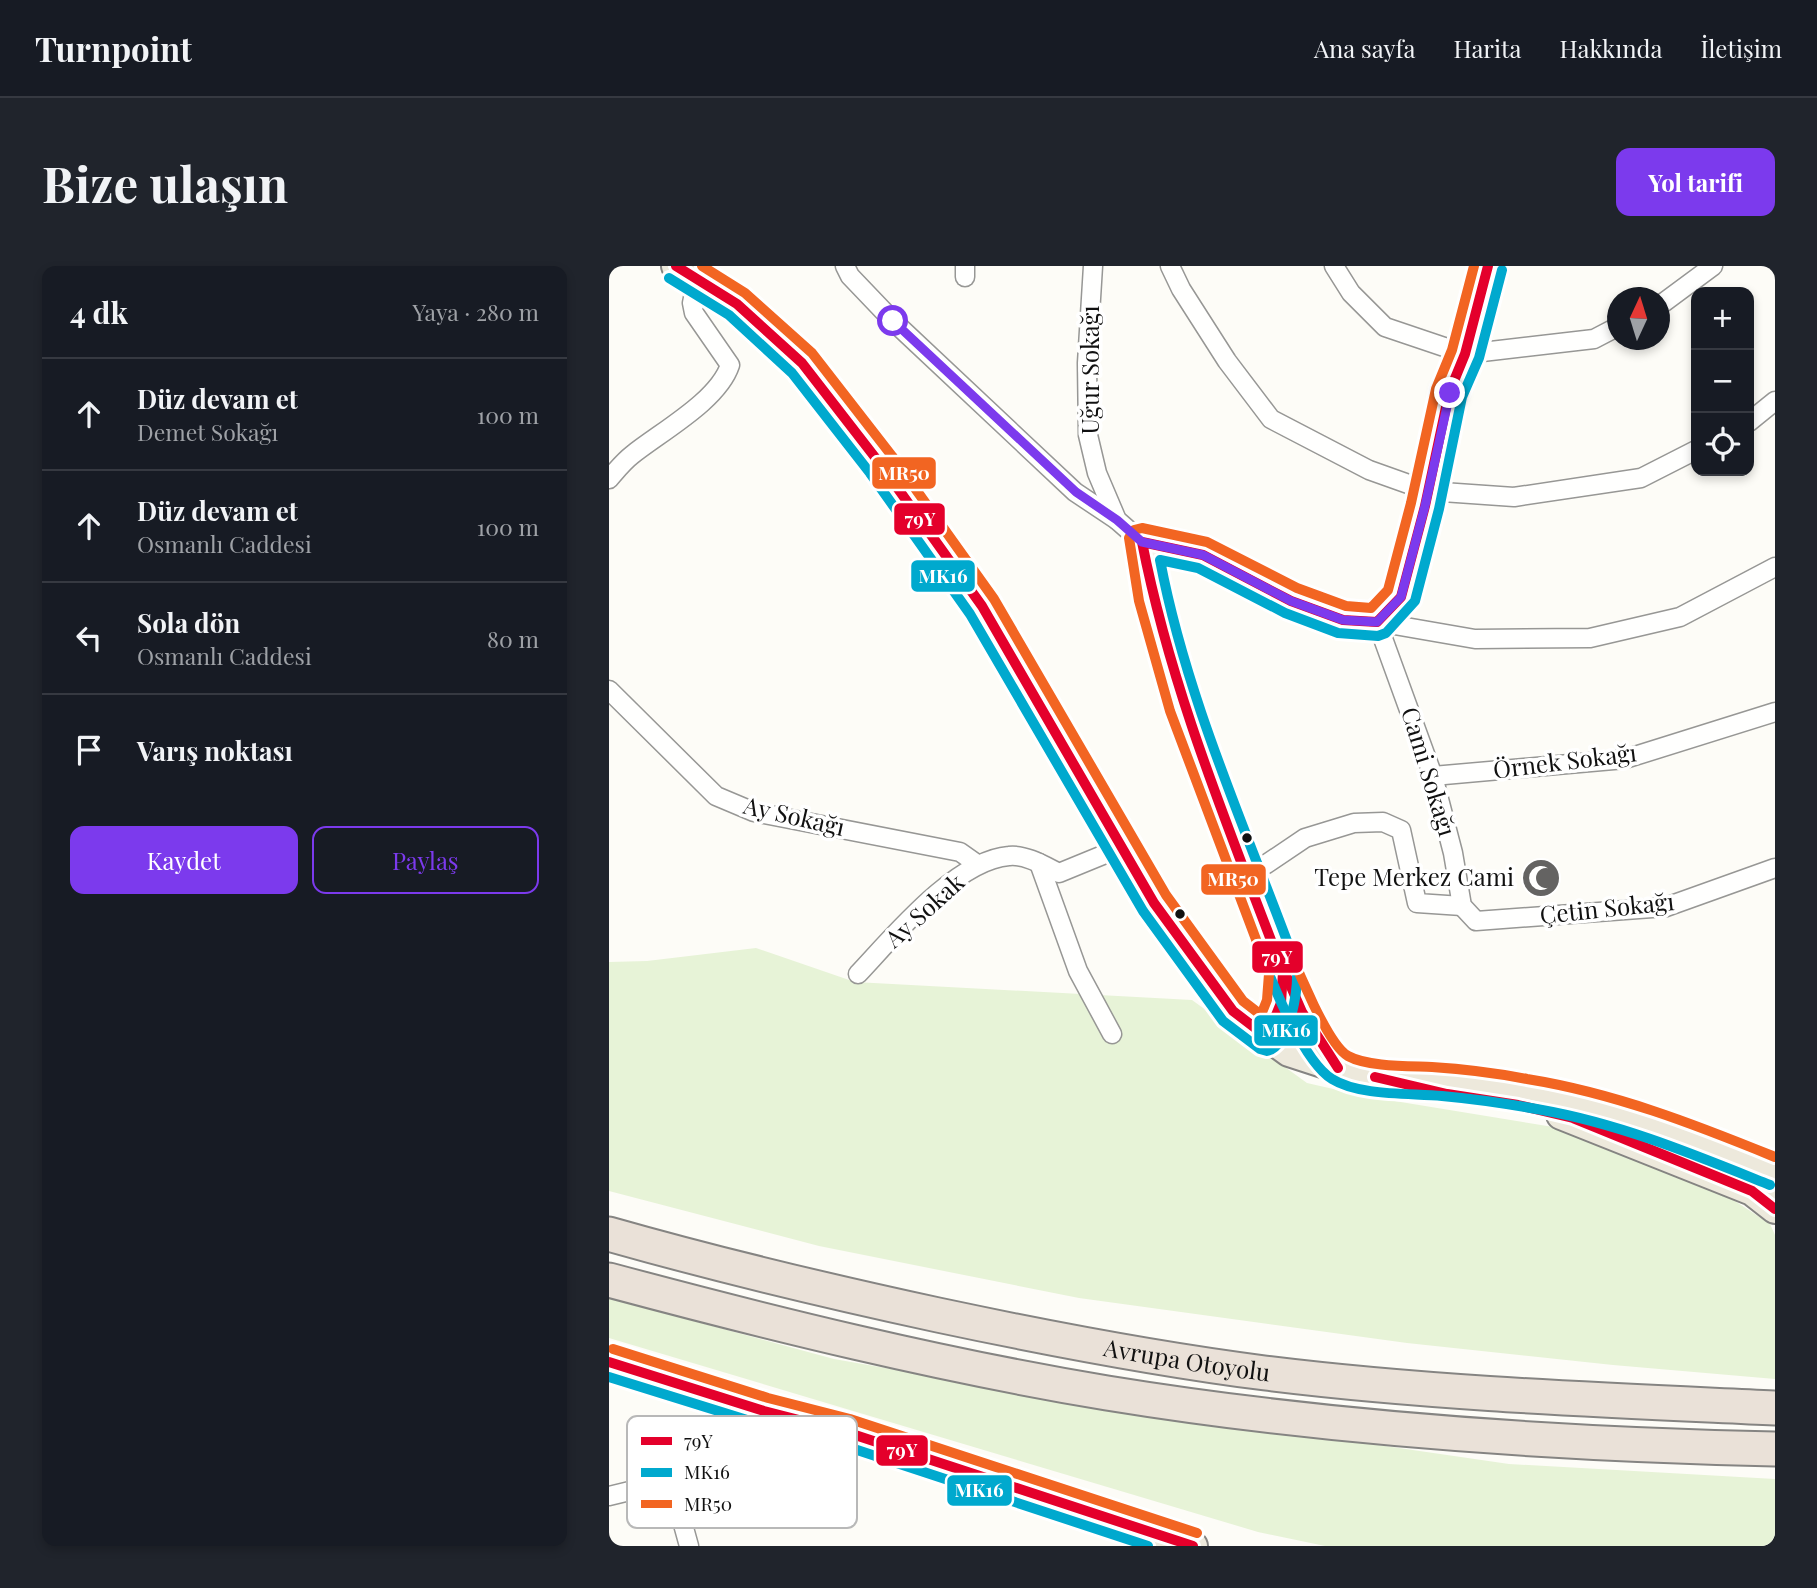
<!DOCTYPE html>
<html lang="tr">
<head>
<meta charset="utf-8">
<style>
	:root { --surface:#171b24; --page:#20242c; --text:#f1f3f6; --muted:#9ea1a6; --line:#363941; --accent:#7c3aed }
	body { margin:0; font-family:"Playfair Display",serif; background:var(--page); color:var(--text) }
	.controls { position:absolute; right:21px; top:21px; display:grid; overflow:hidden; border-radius:14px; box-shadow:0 4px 10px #0003 }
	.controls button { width:63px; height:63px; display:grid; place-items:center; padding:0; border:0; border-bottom:2px solid var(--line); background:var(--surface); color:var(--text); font:35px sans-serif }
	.compass { position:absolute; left:998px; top:21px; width:63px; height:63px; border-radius:50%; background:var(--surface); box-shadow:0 4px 10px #0003; rotate:4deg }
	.stop { position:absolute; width:21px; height:21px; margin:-16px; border:5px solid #7c3aed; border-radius:50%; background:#fff }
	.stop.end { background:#7c3aed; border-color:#fff; box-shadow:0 2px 7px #0008 }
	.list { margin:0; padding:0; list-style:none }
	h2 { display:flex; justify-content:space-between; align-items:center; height:91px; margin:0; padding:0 28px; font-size:30px }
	h2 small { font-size:23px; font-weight:400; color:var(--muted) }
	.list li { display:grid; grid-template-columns:46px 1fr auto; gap:21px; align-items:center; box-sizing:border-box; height:112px; padding:0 28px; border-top:2px solid var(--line) }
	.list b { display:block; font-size:26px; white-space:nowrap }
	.list p { margin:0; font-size:23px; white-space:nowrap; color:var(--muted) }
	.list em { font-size:23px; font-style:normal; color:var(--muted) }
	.actions { display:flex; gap:14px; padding:21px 28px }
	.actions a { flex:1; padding:16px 0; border:2px solid var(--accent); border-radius:14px; text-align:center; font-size:24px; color:var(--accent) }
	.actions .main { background:var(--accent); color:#fff }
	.icon { flex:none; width:38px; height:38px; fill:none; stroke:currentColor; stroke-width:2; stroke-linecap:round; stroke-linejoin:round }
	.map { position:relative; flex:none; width:1166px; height:1280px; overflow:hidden; border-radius:14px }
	header { display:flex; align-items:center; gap:42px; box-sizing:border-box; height:98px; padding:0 35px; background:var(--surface); border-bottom:2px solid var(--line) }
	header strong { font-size:33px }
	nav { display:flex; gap:38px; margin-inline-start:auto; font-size:24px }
	.intro { display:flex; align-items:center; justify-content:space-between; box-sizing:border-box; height:168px; padding:0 42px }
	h1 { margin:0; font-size:49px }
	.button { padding:18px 32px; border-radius:14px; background:var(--accent); color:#fff; font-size:24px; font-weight:700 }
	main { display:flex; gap:42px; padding:0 42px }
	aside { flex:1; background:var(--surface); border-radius:14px; box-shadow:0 4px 10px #0003 }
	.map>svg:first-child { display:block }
	.green { fill:#e7f3d7 }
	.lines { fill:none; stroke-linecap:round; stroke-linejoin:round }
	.street-casing { stroke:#979795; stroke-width:21 }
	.secondary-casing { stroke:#8e8d8b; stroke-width:28 }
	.primary-casing { stroke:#858482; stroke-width:32 }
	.highway-casing { stroke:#858482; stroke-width:37 }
	.street { stroke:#fffffe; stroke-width:18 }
	.secondary { stroke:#f6f4eb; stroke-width:24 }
	.primary { stroke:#ede9dc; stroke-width:28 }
	.highway { stroke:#eae1d8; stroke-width:33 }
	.bus-1-casing { stroke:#fff; stroke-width:16 }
	.bus-2-casing { stroke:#fff; stroke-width:16 }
	.bus-3-casing { stroke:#fff; stroke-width:16 }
	.bus-1 { stroke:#e4002b; stroke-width:10 }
	.bus-2 { stroke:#00a9ce; stroke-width:10 }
	.bus-3 { stroke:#f26522; stroke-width:10 }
	.route { stroke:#7c3aed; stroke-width:9 }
	.bus-dot { fill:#111; stroke:#fff; stroke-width:2.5 }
	.labels { text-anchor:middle; stroke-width:7; stroke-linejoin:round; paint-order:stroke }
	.street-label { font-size:24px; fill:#111; stroke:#fff }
	.poi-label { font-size:24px; fill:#111; stroke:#fff; text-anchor:end }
	.key { fill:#fff; stroke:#b8b8b8; stroke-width:2 }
	.key-label { font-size:19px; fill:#111 }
	.line-badge { stroke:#fff; stroke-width:2.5 }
	.badge-label { font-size:19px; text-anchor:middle; font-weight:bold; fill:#fff }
</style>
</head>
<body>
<header>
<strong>Turnpoint</strong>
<nav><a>Ana sayfa</a><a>Harita</a><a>Hakkında</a><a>İletişim</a></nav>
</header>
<div class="intro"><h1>Bize ulaşın</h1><a class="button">Yol tarifi</a></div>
<main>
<aside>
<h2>4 dk<small>Yaya · 280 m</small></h2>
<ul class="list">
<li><svg class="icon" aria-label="ahead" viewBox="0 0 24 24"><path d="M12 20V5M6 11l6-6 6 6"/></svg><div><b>Düz devam et</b><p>Demet Sokağı</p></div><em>100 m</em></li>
<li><svg class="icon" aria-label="ahead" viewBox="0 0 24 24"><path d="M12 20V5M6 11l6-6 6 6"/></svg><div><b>Düz devam et</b><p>Osmanlı Caddesi</p></div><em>100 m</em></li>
<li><svg class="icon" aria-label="left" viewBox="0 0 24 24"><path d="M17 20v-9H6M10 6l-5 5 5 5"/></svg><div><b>Sola dön</b><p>Osmanlı Caddesi</p></div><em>80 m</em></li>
<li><svg class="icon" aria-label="arrive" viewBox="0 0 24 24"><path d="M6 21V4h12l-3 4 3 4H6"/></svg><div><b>Varış noktası</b></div></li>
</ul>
<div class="actions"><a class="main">Kaydet</a><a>Paylaş</a></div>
</aside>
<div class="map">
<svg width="1166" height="1280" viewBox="0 0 1166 1280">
	<rect width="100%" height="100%" fill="#fdfcf7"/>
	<g class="green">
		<polygon points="147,682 246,716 583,734 698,817 755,830 975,866 1100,918 1161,958 1166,969 1166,1113 1004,1099 798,1077 470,1032 210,980 0,925 0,696 38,695"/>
		<polygon points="0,1032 225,1093 459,1134 900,1198 1166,1213 1166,1280 716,1280 649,1266 0,1072"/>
	</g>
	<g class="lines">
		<defs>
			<g id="street">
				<polyline points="236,0 241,10 284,55 466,226 508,254"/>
				<polyline points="484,0 478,97 479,169 488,207 508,254 533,276"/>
				<polyline points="561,0 572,23 618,95 662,153 760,204 819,225 905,231 1032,212 1087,184"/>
				<polyline points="725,0 742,27 776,61 856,88 985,73 1008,61"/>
				<polyline points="356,11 356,0"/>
				<polyline points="1050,40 1104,0"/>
				<polyline points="1140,156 1166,135"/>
				<path d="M 0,213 C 7,205 14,196 23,189 C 53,165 109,135 121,99 L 85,47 L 83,37 L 88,12"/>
				<polyline points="1166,301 1071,351 981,372 866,373 768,356 824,510 844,587 853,640 867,655 1057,641 1166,602"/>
				<polyline points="0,424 107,530 145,546 351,586 368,598"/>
				<polyline points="824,510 1016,493 1166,446"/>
				<polyline points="430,597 469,705 503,768"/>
				<polyline points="638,611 696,572 745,557 774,556 792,564 808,637 853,640"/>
				<path d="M 249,708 C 284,671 347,594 400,590 C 416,588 436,600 450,607 L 511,582"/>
				<polyline points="0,1230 62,1215 80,1280"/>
			</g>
			<g id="secondary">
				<polyline points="658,771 672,737 674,707"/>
				<path d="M 729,802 C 684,747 663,675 638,610 C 595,501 551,392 533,276 L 594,289 L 682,335 L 734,354 L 768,356 L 792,331 L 816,240 L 840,127 L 856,88 L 879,0"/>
			</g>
			<g id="primary">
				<polyline points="67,0 128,38 193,97 272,199 373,340 545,637 589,700 624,745 680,786 729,802 766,811 854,818 945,832 1001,845 1061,864 1166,906"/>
				<polyline points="952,849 1143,925 1166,943"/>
				<polyline points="0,1096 155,1145 237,1166 584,1280"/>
			</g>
			<g id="highway">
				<path id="s1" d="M 0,968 C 109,999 218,1025 329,1049 C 437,1072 546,1093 656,1107 C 825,1128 996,1134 1166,1142"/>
				<path d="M 0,1014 C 164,1058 330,1099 498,1127 C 719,1163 943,1178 1166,1183"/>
			</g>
		</defs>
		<use href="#street" class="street-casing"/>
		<use href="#secondary" class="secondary-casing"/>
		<use href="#primary" class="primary-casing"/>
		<use href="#highway" class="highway-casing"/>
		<use href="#street" class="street"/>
		<use href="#secondary" class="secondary"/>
		<use href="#primary" class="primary"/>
		<use href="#highway" class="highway"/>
		<defs>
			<g id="bus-1">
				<path d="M 67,0 L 128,38 L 193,97 L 272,199 L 373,340 L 545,637 L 624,745 L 658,771 L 672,737 L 674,706 C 620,562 563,428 533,276 L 594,289 L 682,335 L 734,354 L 768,356 L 792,331 L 816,240 L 840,127 L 856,88 L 879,0"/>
				<polyline points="666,684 693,746 729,802"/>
				<polyline points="766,811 838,828 909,839 964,852 1143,925 1166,943"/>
				<polyline points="0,1096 155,1145 237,1166 584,1280"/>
			</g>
			<g id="bus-2">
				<path d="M 60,12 L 120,49 L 183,107 L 261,207 L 361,348 L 534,645 L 614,755 L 651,783 L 658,785 C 682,779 689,723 688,702 C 639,567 578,436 551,294 L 589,302 L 676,347 L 729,367 L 769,370 L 777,367 L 806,335 L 830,243 L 853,131 L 870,92 L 893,4"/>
				<path d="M 653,689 C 664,720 695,796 723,813 C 750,830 801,827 833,830 C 866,833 900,838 933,844 C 1012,858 1086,889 1161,919"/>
				<polyline points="0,1111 151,1158 233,1179 539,1280"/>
			</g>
			<g id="bus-3">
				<polyline points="93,0 136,27 203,87 283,190 385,333 557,629 634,735 652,749 658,734 660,708 561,445 530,335 520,272 525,264 533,262 598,276 688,322 737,340 762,342 779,324 802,237 827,123 843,84 865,0"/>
				<path d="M 679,679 C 688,703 719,779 739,790 C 759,801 800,800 823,801 C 855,803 887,807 918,813 C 1005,827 1085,858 1166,891"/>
				<polyline points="4,1083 159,1132 241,1153 588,1267"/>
			</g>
		</defs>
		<use href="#bus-1" class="bus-1-casing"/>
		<use href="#bus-2" class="bus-2-casing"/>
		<use href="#bus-3" class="bus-3-casing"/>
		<use href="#bus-1" class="bus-1"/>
		<use href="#bus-2" class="bus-2"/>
		<use href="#bus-3" class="bus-3"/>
	</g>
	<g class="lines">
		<polyline class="route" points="284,55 467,226 508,254 533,276 594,289 682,335 734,354 768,356 792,331 816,240 841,127"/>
	</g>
	<defs>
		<symbol id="mosque-disc" viewBox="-11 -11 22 22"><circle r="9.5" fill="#646362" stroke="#fff"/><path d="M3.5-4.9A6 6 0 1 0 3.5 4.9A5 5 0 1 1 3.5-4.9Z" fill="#fff"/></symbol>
	</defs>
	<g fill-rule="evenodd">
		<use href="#mosque-disc" x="910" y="590" width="44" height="44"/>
	</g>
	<g class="bus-dot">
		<circle cx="638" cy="572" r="6"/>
		<circle cx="571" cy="648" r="6"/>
	</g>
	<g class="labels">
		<g class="street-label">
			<text transform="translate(482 104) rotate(-90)" y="8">Uğur Sokağı</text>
			<text transform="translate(956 496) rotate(-7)" y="8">Örnek Sokağı</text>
			<text transform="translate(819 506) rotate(73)" y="8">Cami Sokağı</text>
			<text transform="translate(185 551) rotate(13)" y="8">Ay Sokağı</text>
			<text transform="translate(998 643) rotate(-6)" y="8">Çetin Sokağı</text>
			<text transform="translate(316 645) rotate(-42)" y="8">Ay Sokak</text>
			<text dy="8" stroke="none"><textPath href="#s1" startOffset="592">Avrupa Otoyolu</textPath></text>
		</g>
		<g class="poi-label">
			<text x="905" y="620">Tepe Merkez Cami</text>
		</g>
	</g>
	<rect x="18" y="1150" width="230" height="112" rx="10" class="key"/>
	<rect x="32" y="1171" width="31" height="8" fill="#e4002b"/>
	<rect x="32" y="1202" width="31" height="9" fill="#00a9ce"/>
	<rect x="32" y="1234" width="31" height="8" fill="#f26522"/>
	<g class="key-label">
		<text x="75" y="1182">79Y</text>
		<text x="75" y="1213">MK16</text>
		<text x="75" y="1245">MR50</text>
	</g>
	<g class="line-badge">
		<rect x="262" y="190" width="66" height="34" rx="7" fill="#f26522"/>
		<rect x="284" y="236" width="53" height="34" rx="7" fill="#e4002b"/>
		<rect x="301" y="293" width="66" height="34" rx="7" fill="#00a9ce"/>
		<rect x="591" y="597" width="67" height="33" rx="7" fill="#f26522"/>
		<rect x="642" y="674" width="53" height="34" rx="7" fill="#e4002b"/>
		<rect x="644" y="748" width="66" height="33" rx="7" fill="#00a9ce"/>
		<rect x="266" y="1168" width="54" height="33" rx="7" fill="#e4002b"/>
		<rect x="337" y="1208" width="67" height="33" rx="7" fill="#00a9ce"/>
	</g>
	<g class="badge-label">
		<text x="295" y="214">MR50</text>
		<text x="311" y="260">79Y</text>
		<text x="334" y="317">MK16</text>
		<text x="624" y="620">MR50</text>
		<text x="668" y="698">79Y</text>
		<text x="677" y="771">MK16</text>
		<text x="293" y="1191">79Y</text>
		<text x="370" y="1231">MK16</text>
	</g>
</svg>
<div class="controls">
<button>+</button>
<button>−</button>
<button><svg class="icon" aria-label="locate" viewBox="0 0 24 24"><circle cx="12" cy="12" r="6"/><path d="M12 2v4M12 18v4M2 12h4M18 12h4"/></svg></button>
</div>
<svg class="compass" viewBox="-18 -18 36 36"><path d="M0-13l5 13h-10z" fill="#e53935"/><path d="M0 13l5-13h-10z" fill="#9ea1a6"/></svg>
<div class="stop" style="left:284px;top:55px"></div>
<div class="stop end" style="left:841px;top:127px"></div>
</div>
</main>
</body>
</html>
